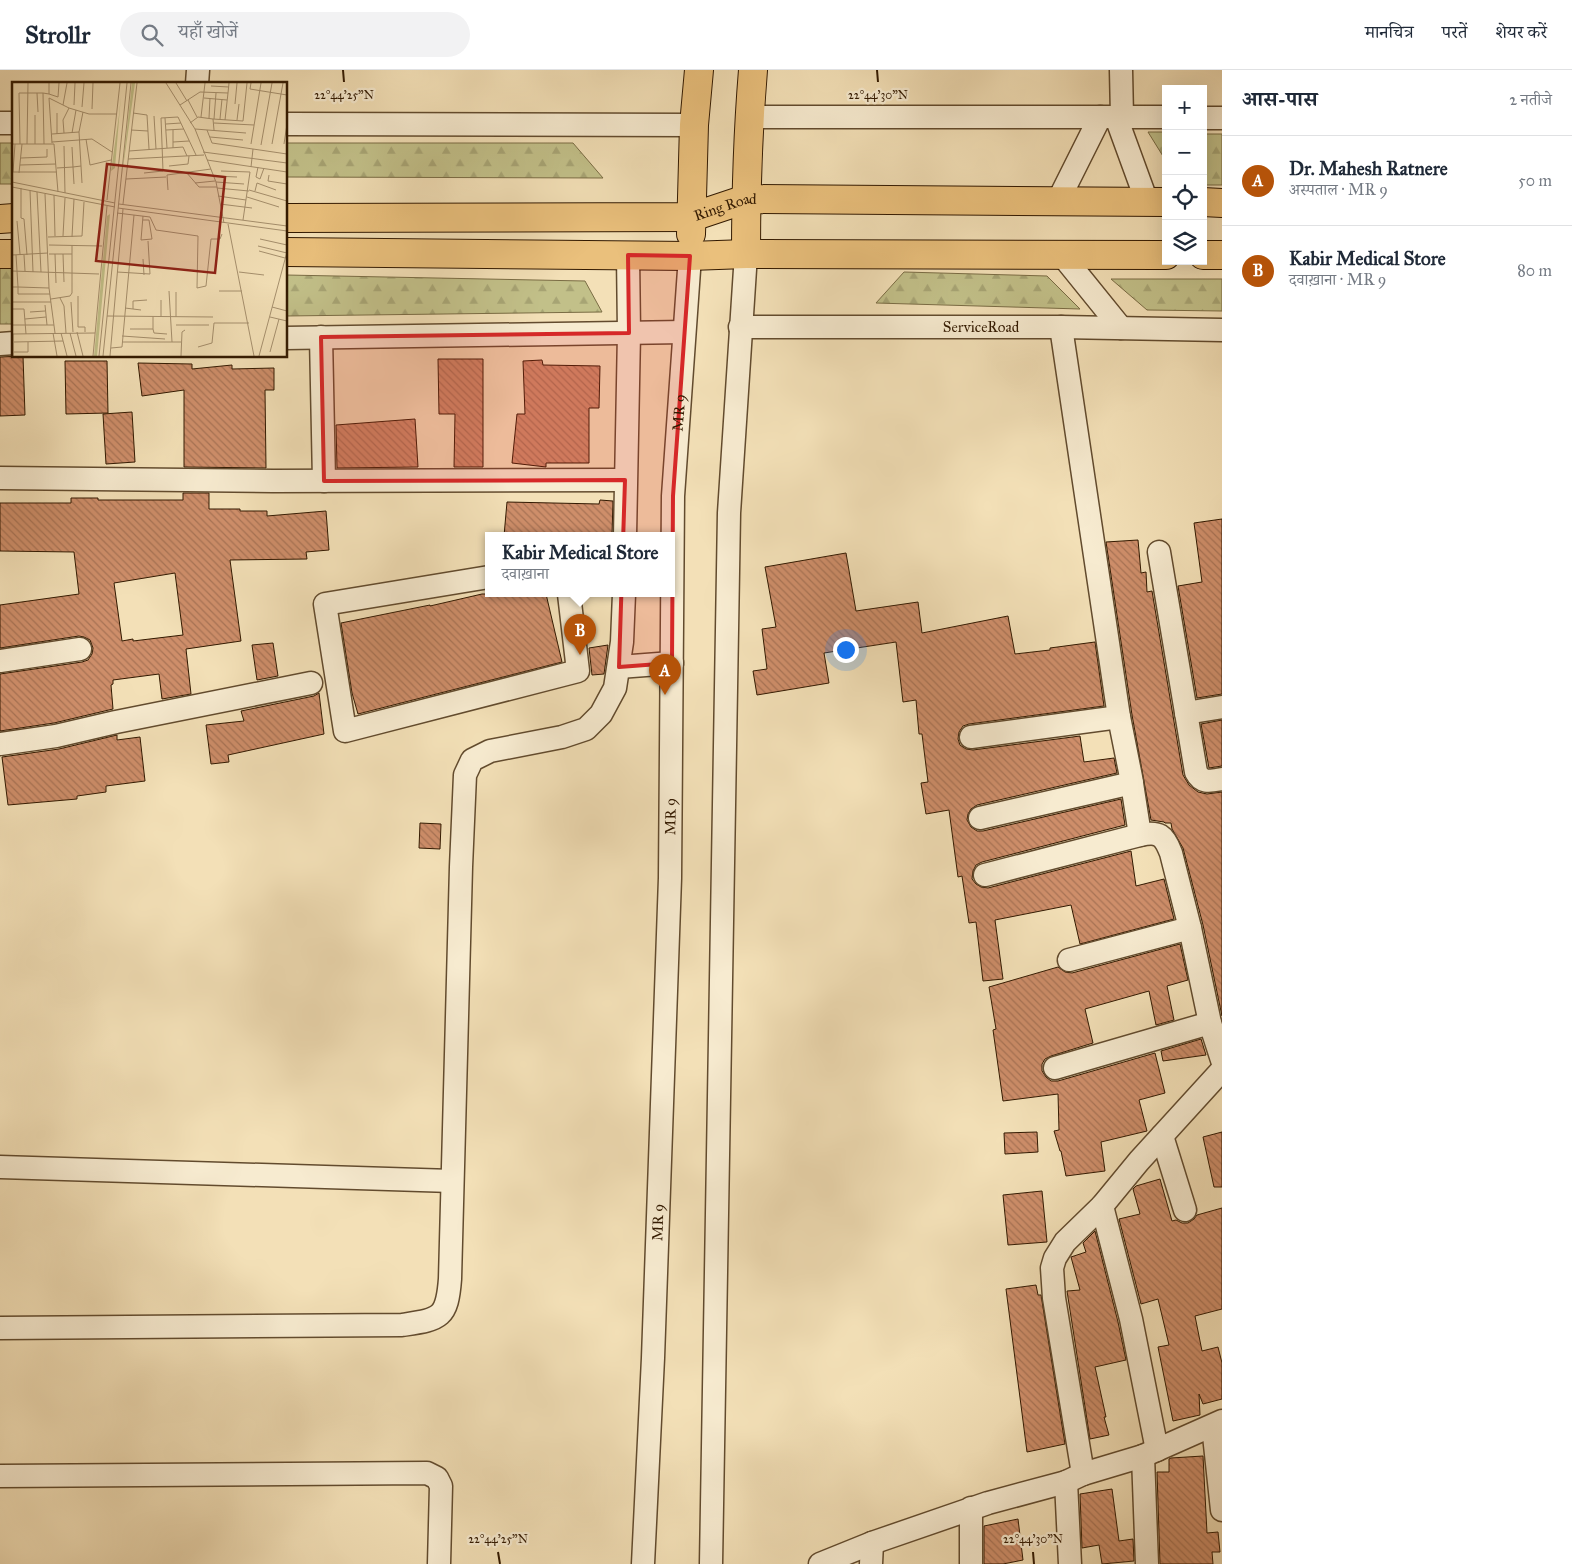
<!DOCTYPE html>
<html lang="hi">
<head>
<meta charset="utf-8">
<style>
	:root { --surface:#fff; --page:#f2f2f3; --text:#1f2937; --muted:#747a83; --line:#e0e1e3; --accent:#b45309 }
	body { margin:0; font-family:"IM FELL Great Primer","Noto Serif Devanagari",serif; background:var(--page); color:var(--text) }
	.controls { position:absolute; right:15px; top:15px; display:grid; overflow:hidden; border-radius:0px; box-shadow:0 5px 20px #0002 }
	.controls button { width:45px; height:45px; display:grid; place-items:center; padding:0; border:0; border-bottom:1px solid var(--line); background:var(--surface); color:var(--text); font:25px sans-serif }
	.you { position:absolute; left:845px; top:579px; width:18px; height:18px; margin:-12px; border:4px solid #fff; border-radius:50%; background:#1a73e8; box-shadow:0 0 0 8px #1a73e833 }
	.badge { display:grid; place-items:center; width:32px; height:32px; border-radius:50%; background:var(--accent); color:#fff; font-size:16px; font-weight:700 }
	.pin { position:absolute; translate:-50% -41px; filter:drop-shadow(0 1px 2px #0008) }
	.pin::after { content:''; position:absolute; top:26px; width:18px; height:15px; background:inherit; clip-path:polygon(0 0,100% 0,50% 100%) }
	.popup { position:absolute; left:485px; top:462px; width:190px; height:65px; box-sizing:border-box; display:grid; place-content:center; border-radius:0px; background:var(--surface); filter:drop-shadow(0 1px 4px #0005); font-size:16px; white-space:nowrap; color:var(--muted) }
	.popup b { font-size:19px; color:var(--text) }
	.popup::after { content:''; position:absolute; left:50%; top:100%; margin-left:-10px; border:10px solid transparent; border-top-color:var(--surface) }
	.list { margin:0; padding:0; list-style:none }
	h2 { display:flex; justify-content:space-between; align-items:center; height:65px; margin:0; padding:0 20px; font-size:21px }
	h2 small { font-size:16px; font-weight:400; color:var(--muted) }
	.list li { display:grid; grid-template-columns:32px 1fr auto; gap:15px; align-items:center; box-sizing:border-box; height:90px; padding:0 20px; border-top:1px solid var(--line) }
	.list b { display:block; font-size:19px; white-space:nowrap }
	.list p { margin:0; font-size:16px; white-space:nowrap; color:var(--muted) }
	.list em { font-size:16px; font-style:normal; color:var(--muted) }
	.icon { flex:none; width:28px; height:28px; fill:none; stroke:currentColor; stroke-width:2; stroke-linecap:round; stroke-linejoin:round }
	.map { position:relative; flex:none; width:1222px; height:1494px; overflow:hidden }
	header { display:flex; align-items:center; gap:30px; box-sizing:border-box; height:70px; padding:0 25px; background:var(--surface); border-bottom:1px solid var(--line) }
	header strong { font-size:24px }
	nav { display:flex; gap:28px; margin-inline-start:auto; font-size:18px }
	.search { width:350px; height:45px; background:var(--page); display:flex; align-items:center; gap:12px; box-sizing:border-box; padding:0 18px; border-radius:28px; color:var(--muted); font-size:19px }
	main { display:flex }
	aside { flex:1; background:var(--surface) }
	.map>svg:first-child { display:block }
	.forest { fill:url(#forest-firs); stroke:#7a6c44 }
	.building { fill:url(#building-back-hatch); stroke:#321900; fill-rule:evenodd }
	.lines { fill:none; stroke-linecap:round; stroke-linejoin:round }
	.minor-casing { stroke:#624b2e; stroke-width:25 }
	.major-casing { stroke:#321900; stroke-width:30 }
	.minor { stroke:#f7ebd0; stroke-width:22 }
	.major { stroke:#eac07c; stroke-width:28 }
	.marked { fill:#d62828; fill-opacity:0.2; stroke:#d62828; stroke-width:4; stroke-linejoin:round }
	.ticks { fill:none; stroke:#321900; stroke-width:2 }
	.labels { text-anchor:middle; stroke-width:4.5; stroke-linejoin:round; paint-order:stroke }
	.street-label { font-size:15px; fill:#321900; stroke:#f7ebd0 }
	.inset-road { fill:none; stroke:#a6906e; stroke-width:1 }
	.view { fill:#8f2418; fill-opacity:0.15; stroke:#8f2418; stroke-width:2.5 }
	.inset-edge { fill:none; stroke:#321900; stroke-width:2.5 }
	.ticks-label { font-size:12px; text-anchor:middle; fill:#321900; stroke:#f7ebd0; stroke-width:4.5; stroke-linejoin:round; paint-order:stroke }
</style>
</head>
<body>
<header>
<strong>Strollr</strong>
<div class="search"><svg class="icon" aria-label="search" viewBox="0 0 24 24"><circle cx="10" cy="10" r="6"/><path d="M15 15l6 6"/></svg>यहाँ खोजें</div>
<nav><a>मानचित्र</a><a>परतें</a><a>शेयर करें</a></nav>
</header>
<main>
<div class="map">
<svg width="1222" height="1494" viewBox="0 0 1222 1494">
	<defs>
		<pattern id="forest-firs" width="22" height="20" patternUnits="userSpaceOnUse" patternTransform="scale(1.25)"><rect width="22" height="20" fill="#c2c089"/><path d="M5 1l3.5 6h-7zM16 11l3.5 6h-7z" fill="#a7a474"/></pattern>
		<pattern id="building-back-hatch" width="6" height="6" patternUnits="userSpaceOnUse" patternTransform="scale(1.25)"><rect width="6" height="6" fill="#ce8e6a"/><path d="M-1 5l2 2M0 0l6 6M5-1l2 2" fill="none" stroke="#a87355"/></pattern>
	</defs>
	<rect width="100%" height="100%" fill="#f3e0b7"/>
	<filter id="stains"><feTurbulence type="fractalNoise" baseFrequency=".004" numOctaves="4"/><feColorMatrix values="0 0 0 0 .2 0 0 0 0 .09 0 0 0 0 .02 0 0 0 .5 -.17"/></filter>
	<radialGradient id="worn" r=".72"><stop offset=".6" stop-color="#630" stop-opacity="0"/><stop offset="1" stop-color="#630" stop-opacity=".3"/></radialGradient>
	<g class="forest">
		<polygon points="1148,62 1166,62 1166,91"/>
		<rect x="1203" y="64" width="19" height="51"/>
		<rect x="0" y="73" width="14" height="41"/>
		<polygon points="286,73 573,73 603,108 286,107"/>
		<polygon points="0,197 14,198 14,254 0,254"/>
		<polygon points="904,202 1047,206 1080,239 876,233"/>
		<polygon points="286,205 585,211 602,242 286,246"/>
		<polygon points="1111,209 1222,209 1222,241 1147,240"/>
	</g>
	<g class="building">
		<polygon points="23,286 25,345 0,346 0,287"/>
		<polygon points="438,289 483,289 483,397 454,397 455,344 439,344"/>
		<polygon points="542,290 543,295 600,296 599,338 589,338 589,393 546,393 546,397 512,393 517,344 525,344 523,291"/>
		<polygon points="65,291 107,291 108,343 66,344"/>
		<polygon points="138,293 192,294 192,299 232,295 232,299 274,298 274,320 265,320 266,398 184,397 184,320 142,326"/>
		<polygon points="132,342 135,392 106,394 103,344"/>
		<polygon points="415,349 418,397 337,398 336,355"/>
		<path d="M 183,423 L 209,423 L 209,439 L 240,439 L 240,441 L 267,441 L 267,446 L 326,441 L 329,480 L 306,482 L 307,489 L 230,490 L 241,571 L 186,579 L 191,624 L 162,629 L 159,604 L 113,610 L 113,614 L 111,615 L 113,639 L 54,653 L 0,661 L 0,604 L 82,592 L 88,590 L 92,584 L 93,578 L 90,570 L 84,567 L 79,566 L 0,578 L 0,535 L 79,524 L 74,482 L 0,481 L 0,433 L 71,433 L 71,428 L 98,428 L 98,430 L 183,430 ZM 175,503 L 183,565 L 133,571 L 133,569 L 122,571 L 114,513 Z"/>
		<polygon points="600,430 613,431 612,465 504,466 507,432 599,434"/>
		<polygon points="1222,449 1222,624 1197,628 1178,516 1202,512 1194,453"/>
		<polygon points="1138,470 1141,503 1146,502 1147,522 1152,521 1183,705 1189,715 1198,722 1207,724 1222,722 1222,946 1203,855 1183,778 1172,759 1171,753 1165,753 1164,752 1151,750 1132,645 1106,472"/>
		<polygon points="846,483 856,541 918,532 922,563 1008,546 1015,584 1050,580 1050,578 1095,572 1104,636 969,654 963,656 959,662 958,669 960,675 966,679 973,680 1080,666 1084,692 1114,688 1117,703 977,735 971,739 968,744 967,750 971,757 977,761 983,761 1121,729 1125,755 982,792 976,795 973,801 972,809 976,814 981,817 988,818 1131,781 1136,816 1164,809 1174,849 1080,874 1071,835 995,850 1003,909 983,911 976,852 969,853 962,806 958,807 949,740 926,744 921,713 928,712 922,664 919,664 916,630 903,632 896,572 824,583 829,613 757,625 753,601 767,599 762,559 776,557 765,497"/>
		<polygon points="482,524 546,524 562,592 358,644 352,623 341,553 430,535 430,536"/>
		<polygon points="273,573 278,606 257,610 252,575"/>
		<polygon points="608,575 604,604 592,605 589,578"/>
		<polygon points="319,623 324,664 228,685 229,692 211,694 206,655 244,651 241,641 314,626"/>
		<polygon points="1222,650 1222,696 1209,698 1201,654"/>
		<polygon points="117,665 117,670 140,667 145,711 106,716 106,722 77,726 77,729 8,735 2,687 59,679"/>
		<polygon points="420,753 441,754 440,779 419,778"/>
		<polygon points="1180,874 1188,910 1167,916 1174,950 1156,955 1149,921 1085,939 1093,973 1051,986 1045,989 1042,994 1042,1001 1046,1007 1051,1011 1058,1011 1155,983 1165,1023 1139,1030 1147,1061 1101,1072 1105,1101 1066,1106 1061,1081 1060,1081 1054,1061 1059,1060 1058,1024 1003,1031 993,960 996,959 989,917 1058,897 1065,902 1072,903"/>
		<polygon points="1201,969 1206,985 1163,991 1161,981"/>
		<polygon points="1037,1062 1038,1082 1005,1084 1004,1063"/>
		<polygon points="1222,1062 1222,1117 1214,1117 1203,1067"/>
		<polygon points="1160,1109 1172,1151 1176,1150 1182,1153 1188,1153 1194,1149 1197,1145 1222,1138 1222,1239 1195,1246 1202,1281 1218,1277 1222,1293 1222,1329 1203,1334 1199,1324 1200,1345 1173,1351 1158,1277 1169,1275 1158,1229 1141,1234 1119,1149 1140,1144 1133,1119 1136,1116"/>
		<polygon points="1042,1121 1047,1172 1008,1175 1003,1125"/>
		<polygon points="1095,1161 1118,1252 1126,1290 1095,1297 1106,1347 1104,1347 1109,1365 1090,1369 1067,1221 1080,1220 1071,1187 1086,1182 1083,1173"/>
		<polygon points="1036,1215 1038,1225 1041,1225 1065,1374 1027,1382 1006,1219"/>
		<polygon points="1203,1386 1207,1463 1218,1462 1220,1482 1212,1482 1213,1494 1160,1494 1157,1402 1169,1402 1169,1389 1171,1388"/>
		<polygon points="1112,1419 1119,1471 1133,1469 1134,1491 1102,1494 1099,1475 1082,1478 1080,1424"/>
		<polygon points="1018,1449 1023,1490 1003,1494 984,1494 984,1456"/>
	</g>
	<g class="lines">
		<defs>
			<g id="minor">
				<polyline points="1121,0 1122,47"/>
				<polyline points="197,14 198,0"/>
				<polyline points="749,47 1166,47"/>
				<polyline points="1116,47 1147,132"/>
				<polyline points="1203,48 1222,48"/>
				<polyline points="0,53 14,53"/>
				<polyline points="286,54 694,55"/>
				<polyline points="1058,131 1100,47"/>
				<polyline points="1062,185 1121,258"/>
				<path id="s1" d="M 740,257 L 1061,257 L 1222,260"/>
				<polyline points="1061,257 1119,647 1131,707 1140,765"/>
				<polyline points="321,267 324,411"/>
				<polyline points="286,268 684,262"/>
				<polyline points="0,274 14,273"/>
				<polyline points="0,408 273,411 625,410"/>
				<polyline points="625,466 629,263 628,185"/>
				<path d="M 1159,482 L 1196,702 C 1202,714 1211,711 1222,709"/>
				<polyline points="489,507 325,534 345,661 578,601 569,524"/>
				<polyline points="0,591 80,579"/>
				<polyline points="619,597 672,593"/>
				<polyline points="1186,643 1222,637"/>
				<polyline points="971,667 1119,647"/>
				<polyline points="0,674 56,666 116,652 311,613"/>
				<polyline points="980,748 1132,713"/>
				<path d="M 985,805 L 1140,765 C 1159,761 1164,765 1171,783 L 1190,858 L 1210,953 L 1222,990"/>
				<polyline points="1069,890 1190,858"/>
				<polyline points="1055,998 1210,953"/>
				<polyline points="1162,1066 1185,1140"/>
				<polyline points="0,1097 452,1111"/>
				<polyline points="1102,1136 1131,1249 1157,1380"/>
				<path d="M 0,1258 L 402,1255 C 440,1249 447,1249 450,1209 L 461,797 L 465,705 L 472,690 L 490,681 L 562,667 L 586,659 L 601,644 L 615,618 L 622,572 L 624,524"/>
				<polyline points="1213,1356 1222,1440"/>
				<polyline points="1143,1386 1147,1494"/>
				<polyline points="1083,1404 1054,1228 1052,1198 1055,1188 1065,1172 1102,1136 1139,1091 1222,1000"/>
				<polyline points="0,1406 427,1403 437,1408 441,1416 439,1494"/>
				<polyline points="1066,1412 1070,1494"/>
				<path id="s2" d="M 643,1494 L 653,1288 L 670,808 L 673,426 L 690,186"/>
				<polyline points="711,1494 729,443 746,184"/>
				<polyline points="820,1494 872,1473 988,1433 1066,1412 1083,1404 1143,1386 1222,1351"/>
				<polyline points="871,1494 872,1473"/>
				<polyline points="971,1494 971,1438"/>
			</g>
			<g id="major">
				<polyline points="1203,132 1222,133"/>
				<path id="s3" d="M 286,148 L 692,147 L 746,129 L 1166,132"/>
				<polyline points="0,149 14,148"/>
				<polyline points="691,164 694,55 699,0"/>
				<polyline points="286,182 690,186 746,184 1166,185"/>
				<polyline points="0,184 14,184"/>
				<path d="M 746,184 C 746,123 748,61 753,0"/>
				<polyline points="1203,185 1222,185"/>
			</g>
		</defs>
		<use href="#minor" class="minor-casing"/>
		<use href="#major" class="major-casing"/>
		<use href="#minor" class="minor"/>
		<use href="#major" class="major"/>
	</g>
	<path class="marked" d="M 628,185 L 690,186 L 673,426 L 672,593 L 619,597 L 625,410 L 324,411 L 321,267 L 629,263 Z"/>
	<path class="ticks" d="M 343,0 L 344,12M 877,0 L 878,12M 498,1482 L 500,1494M 1033,1482 L 1034,1494"/>
	<g class="labels">
		<g class="street-label">
			<text dy="5" stroke="none"><textPath href="#s3" startOffset="441">Ring Road</textPath></text>
			<text dy="5" stroke="none"><textPath href="#s1" startOffset="241">ServiceRoad</textPath></text>
			<text dy="5" stroke="none"><textPath href="#s2" startOffset="1152">MR 9</textPath></text>
			<text dy="5" stroke="none"><textPath href="#s2" startOffset="748">MR 9</textPath></text>
			<text dy="5" stroke="none"><textPath href="#s2" startOffset="342">MR 9</textPath></text>
		</g>
	</g>
	<g transform="translate(12 12)">
		<rect width="275" height="275" fill="#f3e0b7"/>
		<path d="M 120,1 L 123,1 L 110,93 ZM 109,13 L 103,86 L 99,89 L 107,33 ZM 98,132 L 85,274 L 82,274 L 95,134 Z" fill="#c2c089"/>
		<path class="inset-road" d="M 154,1 L 183,47 L 204,100 L 212,141M 164,1 L 175,19M 239,1 L 238,7 L 275,13M 199,4 L 217,5M 25,11 L 26,30M 31,11 L 37,12 L 37,1M 37,12 L 46,15 L 47,1M 192,16 L 215,18M 176,18 L 185,35M 223,22 L 225,1M 51,23 L 55,1M 62,23 L 63,1M 168,23 L 188,10 L 216,11 L 217,1M 70,25 L 72,1M 80,27 L 81,1M 45,31 L 45,52M 121,31 L 135,33 L 137,67M 23,33 L 23,62M 142,34 L 144,67M 189,35 L 193,1M 153,36 L 155,66M 197,36 L 198,16M 202,37 L 204,11M 208,37 L 210,17M 213,38 L 216,11M 225,38 L 227,22M 178,41 L 186,35 L 201,37M 202,41 L 242,43M 154,42 L 169,41M 183,47 L 234,51M 119,48 L 136,49M 154,48 L 172,47M 161,48 L 161,66M 195,48 L 200,61 L 275,72M 202,48 L 201,37 L 231,39 L 235,1M 52,51 L 51,38 L 57,26 L 77,32 L 105,32M 60,51 L 64,28M 40,52 L 67,50M 198,55 L 231,58M 74,57 L 78,83 L 99,78M 40,60 L 80,57 L 100,70M 161,60 L 177,59M 40,61 L 37,16 L 57,26M 0,62 L 42,62 L 46,110M 8,62 L 7,11 L 31,11 L 32,62M 15,62 L 16,1M 239,62 L 249,1M 260,62 L 271,1M 272,62 L 275,42M 249,63 L 260,1M 52,64 L 53,111M 117,69 L 171,65 L 175,74M 191,70 L 275,81M 9,76 L 35,75 L 35,67M 116,77 L 192,73M 195,78 L 275,90M 8,83 L 44,82M 69,84 L 70,101M 157,84 L 176,82 L 177,74M 239,85 L 241,67M 246,85 L 244,95 L 248,97 L 252,86M 45,86 L 61,85 L 60,65M 209,89 L 238,90 L 231,138M 0,90 L 45,90M 1,90 L 3,62M 174,90 L 187,105 L 205,105M 7,91 L 10,62M 132,91 L 151,89 L 149,36 L 166,35 L 184,73M 257,93 L 256,99 L 275,102M 202,94 L 225,95M 114,97 L 154,95M 0,100 L 103,121M 204,100 L 232,102M 183,101 L 203,99M 62,102 L 61,85 L 69,84 L 67,50 L 71,30M 0,105 L 103,125M 9,106 L 9,136 L 12,137 L 15,173M 205,106 L 237,109M 18,108 L 21,190M 156,108 L 155,93 L 199,87M 237,108 L 275,119M 243,109 L 245,101 L 264,108M 25,110 L 29,190M 33,112 L 37,206 L 43,251M 42,113 L 43,154M 206,114 L 234,118M 235,115 L 267,125M 95,118 L 108,1M 107,122 L 275,144M 111,122 L 125,1M 208,122 L 240,126M 106,126 L 275,149M 105,131 L 138,135 L 144,148 L 186,154 L 185,206 L 194,204 L 199,157 L 208,157 L 210,152M 131,138 L 137,138 L 140,157 L 129,158 L 131,134M 5,139 L 8,172M 216,142 L 242,274M 51,154 L 53,116M 36,155 L 70,154 L 72,120M 60,155 L 62,117M 248,157 L 275,163M 37,163 L 90,164M 246,164 L 275,171M 247,169 L 273,176M 37,172 L 60,172M 43,172 L 44,201M 51,172 L 52,200M 0,173 L 36,171M 12,173 L 13,189M 131,177 L 132,193M 0,189 L 87,192M 105,190 L 138,192 L 136,159M 227,190 L 252,193M 0,205 L 6,205 L 4,173M 37,206 L 6,205 L 6,212 L 38,212M 157,209 L 160,260M 207,209 L 230,209M 66,214 L 66,245 L 73,245 L 73,250M 48,216 L 52,224 L 54,251M 39,217 L 58,214 L 60,211 L 60,163M 149,218 L 149,234M 0,220 L 39,220M 59,220 L 61,250M 33,223 L 35,243M 260,225 L 275,229M 113,226 L 129,228M 0,227 L 12,227 L 14,252M 121,227 L 121,219 L 135,218M 18,230 L 33,229M 95,234 L 201,235M 164,235 L 164,210M 258,235 L 275,239M 13,237 L 34,235M 0,243 L 42,243M 164,243 L 197,243M 118,247 L 141,247 L 141,234M 141,247 L 142,251 L 155,252M 65,250 L 71,274M 41,251 L 45,274M 49,251 L 55,274M 58,251 L 64,274M 0,252 L 83,251M 110,254 L 153,257M 2,260 L 51,259M 110,260 L 169,260M 186,265 L 200,261 L 202,241 L 237,241M 99,266 L 110,265 L 122,133M 2,270 L 16,270 L 16,260M 258,270 L 267,237M 1,274 L 1,252M 81,274 L 95,124M 87,274 L 115,1M 91,274 L 119,1M 98,274 L 111,127M 169,274 L 170,250 L 173,248M 247,274 L 275,170"/>
		<path class="view" d="M 95,82 L 213,95 L 203,191 L 84,179 Z"/>
		<rect width="275" height="275" class="inset-edge"/>
	</g>
	<g class="ticks-label">
		<text x="344" y="29">22°44'25"N</text>
		<text x="878" y="29">22°44'30"N</text>
		<text x="498" y="1473">22°44'25"N</text>
		<text x="1033" y="1473">22°44'30"N</text>
	</g>
	<rect width="100%" height="100%" filter="url(#stains)"/>
	<rect width="100%" height="100%" fill="url(#worn)"/>
</svg>
<div class="controls">
<button>+</button>
<button>−</button>
<button><svg class="icon" aria-label="locate" viewBox="0 0 24 24"><circle cx="12" cy="12" r="6"/><path d="M12 2v4M12 18v4M2 12h4M18 12h4"/></svg></button>
<button><svg class="icon" aria-label="layers" viewBox="0 0 24 24"><path d="M12 4l9 5-9 5-9-5zM3 14l9 5 9-5"/></svg></button>
</div>
<div class="you"></div>
<div class="pin badge" style="left:665px;top:625px">A</div>
<div class="pin badge" style="left:580px;top:585px">B</div>
<div class="popup"><b>Kabir Medical Store</b>दवाख़ाना</div>
</div>
<aside>
<h2>आस-पास<small>2 नतीजे</small></h2>
<ul class="list">
<li><span class="badge">A</span><div><b>Dr. Mahesh Ratnere</b><p>अस्पताल · MR 9</p></div><em>50 m</em></li>
<li><span class="badge">B</span><div><b>Kabir Medical Store</b><p>दवाख़ाना · MR 9</p></div><em>80 m</em></li>
</ul>
</aside>
</main>
</body>
</html>
